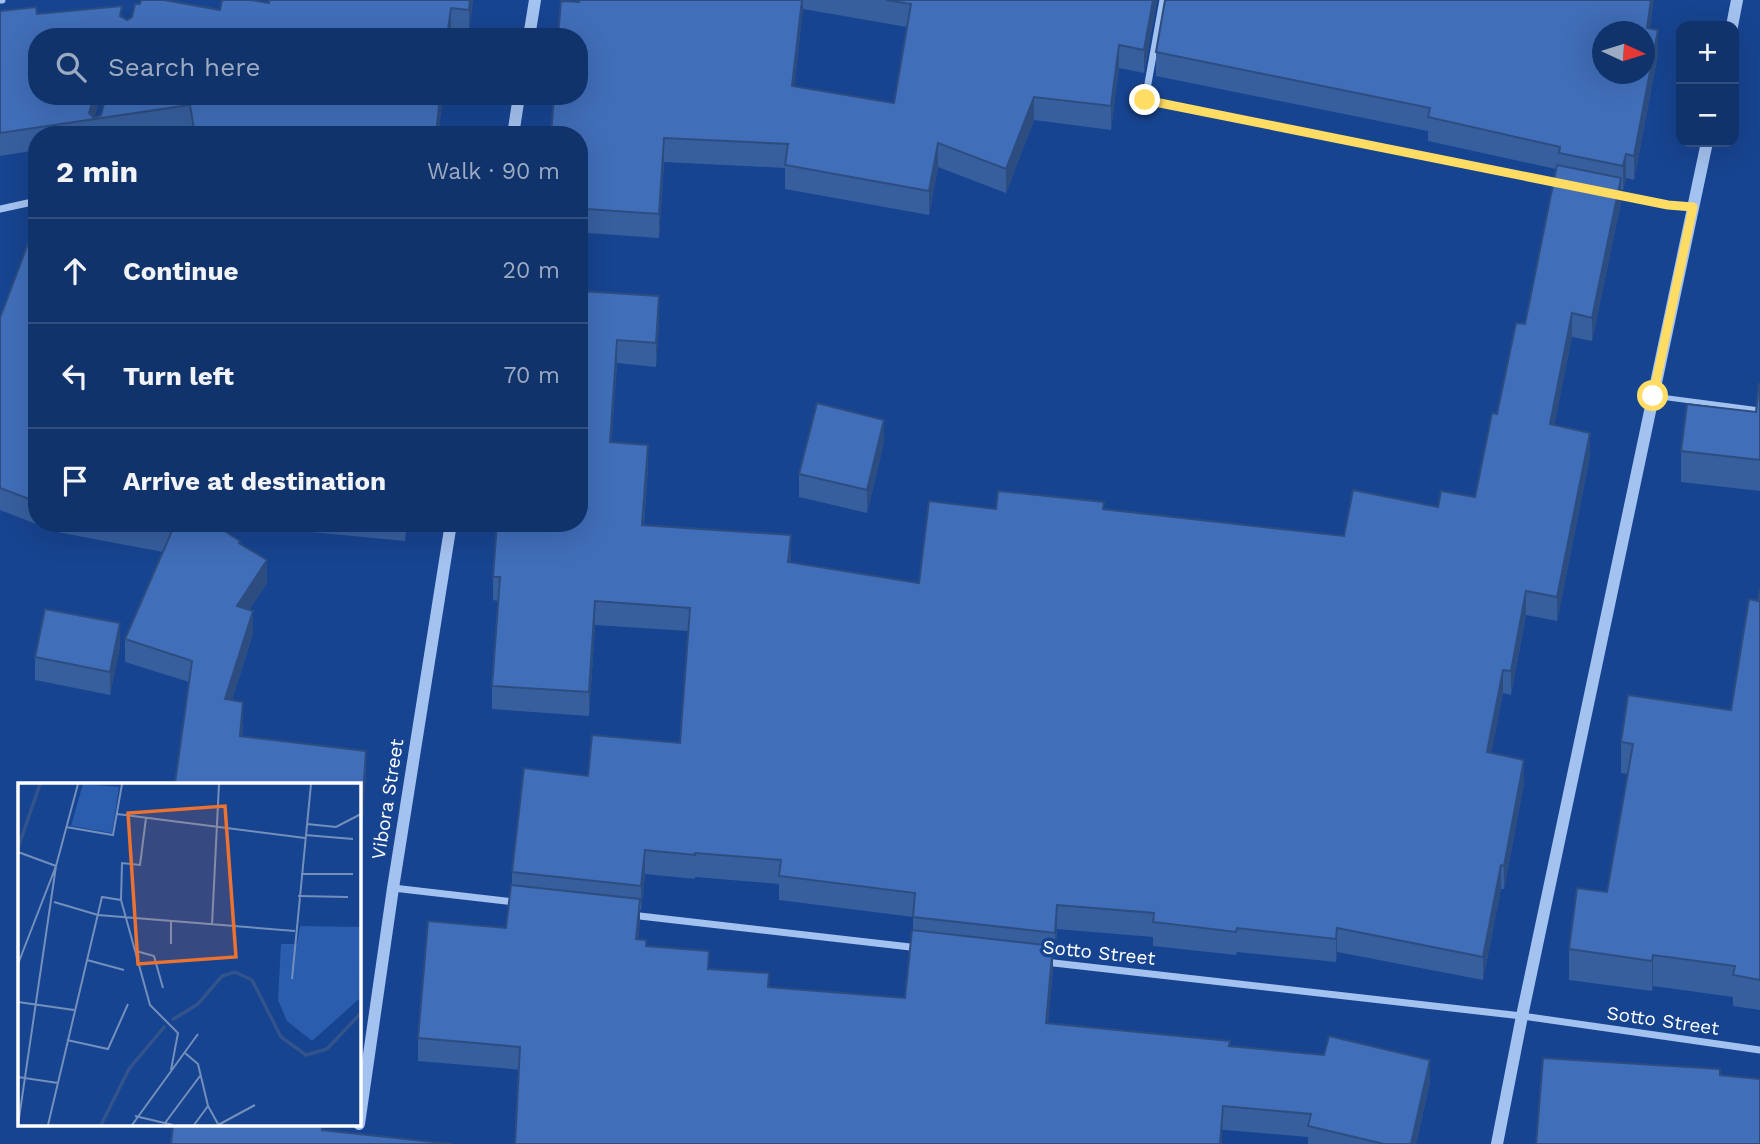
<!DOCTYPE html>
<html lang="en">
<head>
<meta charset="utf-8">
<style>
	:root { --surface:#11336c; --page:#1e3f74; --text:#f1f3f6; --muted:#9caac2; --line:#304e7f }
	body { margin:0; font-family:"Work Sans",sans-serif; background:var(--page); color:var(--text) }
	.controls { position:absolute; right:21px; top:21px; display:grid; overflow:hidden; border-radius:14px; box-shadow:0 7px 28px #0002 }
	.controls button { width:63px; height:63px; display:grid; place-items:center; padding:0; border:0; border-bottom:2px solid var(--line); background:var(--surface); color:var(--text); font:35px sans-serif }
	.compass { position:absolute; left:1592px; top:21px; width:63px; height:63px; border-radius:50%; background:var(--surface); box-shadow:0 7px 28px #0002; rotate:94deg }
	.stop { position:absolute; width:21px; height:21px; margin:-16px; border:5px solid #ffdc63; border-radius:50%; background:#fff }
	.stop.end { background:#ffdc63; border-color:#fff; box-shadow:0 2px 7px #0008 }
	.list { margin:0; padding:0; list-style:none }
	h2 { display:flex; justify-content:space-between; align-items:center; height:91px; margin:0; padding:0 28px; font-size:30px }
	h2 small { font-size:23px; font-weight:400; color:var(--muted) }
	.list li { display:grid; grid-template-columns:46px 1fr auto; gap:21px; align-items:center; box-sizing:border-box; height:105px; padding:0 28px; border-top:2px solid var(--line) }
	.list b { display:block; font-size:26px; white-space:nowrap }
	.list em { font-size:23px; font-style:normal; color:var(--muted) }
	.icon { flex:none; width:38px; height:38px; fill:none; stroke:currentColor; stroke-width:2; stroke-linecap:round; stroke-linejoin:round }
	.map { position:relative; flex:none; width:1760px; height:1144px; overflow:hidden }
	.search { position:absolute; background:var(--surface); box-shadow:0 7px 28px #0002; left:28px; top:28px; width:560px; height:77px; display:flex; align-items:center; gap:18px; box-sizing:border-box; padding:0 24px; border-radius:28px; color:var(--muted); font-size:26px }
	.panel { position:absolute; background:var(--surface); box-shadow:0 7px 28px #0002; left:28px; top:126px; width:560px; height:406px; border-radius:28px }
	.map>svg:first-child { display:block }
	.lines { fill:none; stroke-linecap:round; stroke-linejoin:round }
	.service { stroke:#a4c2f0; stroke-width:5 }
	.minor { stroke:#a4c2f0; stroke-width:7 }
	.tertiary { stroke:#a4c2f0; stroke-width:12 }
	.wall { fill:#375f9e; fill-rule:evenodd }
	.shaded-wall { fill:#2d4d81 }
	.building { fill:#406eb8; stroke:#2d4d81; stroke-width:2; fill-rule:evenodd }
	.route { stroke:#ffdc63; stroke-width:9 }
	.labels { text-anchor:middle; stroke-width:7; stroke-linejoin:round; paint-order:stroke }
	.street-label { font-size:19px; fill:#fff; stroke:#174490 }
	.inset-river { fill:none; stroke:#32538b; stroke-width:3.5 }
	.inset-road { fill:none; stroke:#748fbc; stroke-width:2 }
	.view { fill:#eb7230; fill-opacity:0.15; stroke:#eb7230; stroke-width:3.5 }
	.inset-edge { fill:none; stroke:#fff; stroke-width:3.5 }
</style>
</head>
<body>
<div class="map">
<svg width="1760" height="1144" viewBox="0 0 1760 1144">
	<rect width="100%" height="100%" fill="#174490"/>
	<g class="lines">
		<polyline class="service" points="1653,396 1760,410"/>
		<g class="minor">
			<polyline points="0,0 2,0"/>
			<polyline points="1163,0 1145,100 1563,184"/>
			<polyline points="1612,194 1668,205 1693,207"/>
			<polyline points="0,209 37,201"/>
			<polyline points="393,888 515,902"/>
			<polyline points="631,915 919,948"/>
			<polyline points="1045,962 1522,1016 1760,1050"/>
		</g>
		<g class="tertiary">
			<polyline points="1732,26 1737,0"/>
			<polyline points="529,37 535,0"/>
			<polyline points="513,135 519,96"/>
			<polyline points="359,1124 393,888 451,523"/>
			<polyline points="1497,1144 1522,1016 1707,142"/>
		</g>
	</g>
	<g class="wall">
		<polygon points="473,0 469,32 451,30 37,37 37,96 101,96 94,118 101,115 106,96 443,96 438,135 191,135 190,128 143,135 37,135 37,150 0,156 0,11 122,17 127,20 269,3"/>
		<path d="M 577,0 L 1157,0 L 1144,73 L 1119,68 L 1111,130 L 1034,120 L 1006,193 L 938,167 L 929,215 L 785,189 L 785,168 L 664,162 L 659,238 L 587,233 L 583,291 L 659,320 L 656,367 L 617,363 L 611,442 L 648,468 L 644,525 L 791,559 L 790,563 L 919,583 L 996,509 L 1104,509 L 1344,536 L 1438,507 L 1475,497 L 1497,414 L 1525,324 L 1556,169 L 1428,141 L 1428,131 L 1156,76 L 1156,52 L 1650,29 L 1658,54 L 1634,180 L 1626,178 L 1623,190 L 1621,189 L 1621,202 L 1592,341 L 1572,337 L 1554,425 L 1590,456 L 1557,621 L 1526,615 L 1511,695 L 1503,693 L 1491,753 L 1524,783 L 1504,889 L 1501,889 L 1483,980 L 1337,952 L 1336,962 L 1237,952 L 1236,955 L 1153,946 L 1153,937 L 1057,929 L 1055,957 L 1053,957 L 1053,969 L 1048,1023 L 1230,1046 L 1430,1082 L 1416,1144 L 1308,1144 L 1308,1137 L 418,1061 L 418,1038 L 506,928 L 512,885 L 512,872 L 588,776 L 680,743 L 688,631 L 595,625 L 589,716 L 492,709 L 492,686 L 498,601 L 493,600 L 493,577 L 579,523 ZM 803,9 L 907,27 L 894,103 L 794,86 ZM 645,874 L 695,879 L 695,877 L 779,884 L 779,900 L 913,917 L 913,930 L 905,998 L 769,987 L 709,969 L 646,946 L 638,939 L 640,910 L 641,910 Z"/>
		<polygon points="37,220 37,523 212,523 240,544 267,583 249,610 253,634 232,700 243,724 242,737 366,773 359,878 359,785 175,785 189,682 125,662 125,639 163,552 57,532 0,510 0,318"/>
		<polygon points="1760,384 1760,491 1681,482 1681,451 1756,412"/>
		<polygon points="884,442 867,513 799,497 799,474"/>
		<polygon points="311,523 407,523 405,541 311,532"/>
		<polygon points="1760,589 1760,1010 1733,1006 1733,997 1653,986 1652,991 1569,980 1569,949 1607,892 1628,774 1621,773 1621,742 1731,710 1758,601"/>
		<polygon points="120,646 110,695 35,680 35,657"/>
	</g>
	<g class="shaded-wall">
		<polygon points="470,0 473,0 469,32 469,10"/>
		<polygon points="802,0 803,0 803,9 792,110 792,86"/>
		<polygon points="1153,0 1157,0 1144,73 1144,50"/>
		<polygon points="1651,0 1654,0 1647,52 1647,28"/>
		<polygon points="451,8 451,30 450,37 447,37"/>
		<polygon points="1658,30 1658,54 1634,180 1634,156"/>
		<polygon points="1119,45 1119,68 1111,130 1111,106"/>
		<polygon points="94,96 101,96 94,119 89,113"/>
		<polygon points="440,96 443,96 438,135 436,135"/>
		<polygon points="1034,97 1034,120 1006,193 1006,169"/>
		<polygon points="664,138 664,162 659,238 659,214"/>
		<polygon points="938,143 938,167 929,215 929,191"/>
		<polygon points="1626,154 1626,178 1623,190 1623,166"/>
		<polygon points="1621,178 1621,202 1592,341 1592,318"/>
		<polygon points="587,209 587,233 581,315 581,291"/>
		<polygon points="659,296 659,320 656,367 656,343"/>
		<polygon points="1572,313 1572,337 1550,448 1550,424"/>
		<polygon points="617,340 617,363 610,466 610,442"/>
		<polygon points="884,420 884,442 867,513 867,490"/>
		<polygon points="1590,433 1590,456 1557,621 1557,597"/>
		<polygon points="648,445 648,468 642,548 642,525"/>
		<polygon points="791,535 791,559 788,586 788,562"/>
		<polygon points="267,560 267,583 237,629 237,606"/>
		<polygon points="1526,591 1526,615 1511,695 1511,671"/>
		<polygon points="595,601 595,625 589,716 589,692"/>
		<polygon points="253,611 253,634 225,722 225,699"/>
		<polygon points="120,623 120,646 110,695 110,672"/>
		<polygon points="1503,670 1503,693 1487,776 1487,752"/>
		<polygon points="243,702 243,724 240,759 240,736"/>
		<polygon points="366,751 366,773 359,878 359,855"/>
		<polygon points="1524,760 1524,783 1504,889 1504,866"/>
		<polygon points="645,850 645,874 641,910 641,886"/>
		<polygon points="1501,865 1501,889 1483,980 1483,957"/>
		<polygon points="640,899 640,922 636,962 636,939"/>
		<polygon points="1057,905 1057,929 1055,957 1055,933"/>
		<polygon points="1337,928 1337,952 1336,962 1336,939"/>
		<polygon points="1053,946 1053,969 1046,1046 1046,1023"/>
		<polygon points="1653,955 1653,986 1652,991 1652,961"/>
		<polygon points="1430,1060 1430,1082 1416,1144 1411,1144"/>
		<polygon points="1223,1106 1222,1144 1220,1144"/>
	</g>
	<g class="building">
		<polygon points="141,0 164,0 220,10 222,0 251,0 269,3 269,0 470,0 469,10 451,8 447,37 37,37 37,96 94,96 89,113 94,118 101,115 106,96 440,96 436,135 195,135 190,105 0,133 0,11 36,7 37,14 122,6 120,16 127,20 132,17 135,4 140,4"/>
		<polygon points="578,0 802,0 792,86 894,103 911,4 886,0 1153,0 1144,50 1119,45 1111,106 1034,97 1006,169 938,143 929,191 785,165 788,144 664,138 659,214 587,209 581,291 659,296 656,343 617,340 610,442 648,445 642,525 791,535 788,562 919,583 929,501 996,509 998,491 1104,502 1103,509 1344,536 1353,490 1438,507 1441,491 1475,497 1492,413 1497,414 1516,323 1525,324 1557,165 1621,178 1592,318 1572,313 1550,424 1590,433 1557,597 1526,591 1511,671 1503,670 1487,752 1524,760 1504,866 1501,865 1483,957 1337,928 1336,939 1237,928 1236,932 1153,922 1154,913 1057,905 1055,933 913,917 915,893 779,876 781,860 695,853 695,855 645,850 641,886 512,872 524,768 588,776 592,735 680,743 690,608 595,601 589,692 492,686 500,577 493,577 497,523 579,523 579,135 551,135 554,96 579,96 579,37 558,37 561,1 579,2"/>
		<path d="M 1165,0 L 1651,0 L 1647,28 L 1658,30 L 1634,156 L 1626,154 L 1623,166 L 1559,153 L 1560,147 L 1428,117 L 1430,108 L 1156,52 ZM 1602,32 L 1644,32 L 1644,74 L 1602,74 Z"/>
		<polygon points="37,220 37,502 0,488 0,318"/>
		<polygon points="1759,384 1760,384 1760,460 1681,451 1687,404 1756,412"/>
		<polygon points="817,403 884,420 867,490 799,474"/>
		<polygon points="132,523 212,523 240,541 239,543 267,560 237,606 253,611 225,699 243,702 240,736 366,751 359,855 359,785 192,785 175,783 192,661 125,639 172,531"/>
		<polygon points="1760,589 1760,980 1733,975 1735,966 1653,955 1652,961 1569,949 1577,888 1607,892 1633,744 1621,742 1628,695 1731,710 1749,599 1758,601"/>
		<polygon points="45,609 120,623 110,672 35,657"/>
		<polygon points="511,885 640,899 636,939 646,940 646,946 709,951 708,969 769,973 768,987 905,998 912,930 1053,946 1046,1023 1230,1041 1229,1046 1324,1055 1329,1036 1430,1060 1411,1144 1384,1144 1308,1126 1311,1114 1223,1106 1220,1144 515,1144 520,1047 418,1038 428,921 506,928"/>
		<polygon points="1543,1058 1720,1069 1720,1075 1760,1079 1760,1144 1536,1144"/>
		<polygon points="173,1125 322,1125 322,1130 452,1144 171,1144"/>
	</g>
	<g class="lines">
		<polyline class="route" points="1145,100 1668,205 1693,207 1653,396"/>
	</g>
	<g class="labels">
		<g class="street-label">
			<text transform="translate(387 799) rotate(-81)" y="7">Vibora Street</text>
			<text transform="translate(1099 952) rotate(6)" y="7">Sotto Street</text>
			<text transform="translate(1663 1020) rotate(8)" y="7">Sotto Street</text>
		</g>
	</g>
	<g transform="translate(18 783)">
		<rect width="343" height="343" fill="#174490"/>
		<path d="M 65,1 L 101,4 L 94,50 L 53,43 ZM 282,143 L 343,144 L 341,216 L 294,258 L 269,238 L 260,217 L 263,161 L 279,161 Z" fill="#2a5dae"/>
		<path class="inset-river" d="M 0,65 L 22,1M 154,237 L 180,221 L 204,193 L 217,189 L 234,197 L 263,254 L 288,272 L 309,266 L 343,230M 83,342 L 111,286 L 147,243"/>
		<path class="inset-road" d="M 99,31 L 287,55M 128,35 L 122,82 L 104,80 L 103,117 L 132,222 L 160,250 L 153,287M 289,41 L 318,44 L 343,31M 48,44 L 95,52 L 104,1M 287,52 L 335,56M 0,69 L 38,83M 283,91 L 335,91M 280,113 L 330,114M 36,119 L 80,132 L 277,148M 153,138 L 153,161M 194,142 L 201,1M 118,168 L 136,173 L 145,205M 69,177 L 106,187M 0,181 L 38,83 L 60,1M 274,196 L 293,1M 0,219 L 56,227M 49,257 L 90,266 L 110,221M 167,270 L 180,281 L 190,323 L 200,341M 0,294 L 40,300M 117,333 L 155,342M 147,340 L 182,293M 0,342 L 38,83M 30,342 L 84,114 L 103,117M 114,342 L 180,251M 176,342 L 190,323M 200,342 L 237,322"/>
		<path class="view" d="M 207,23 L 218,174 L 120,181 L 110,30 Z"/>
		<rect width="343" height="343" class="inset-edge"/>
	</g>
</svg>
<div class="controls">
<button>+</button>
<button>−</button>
</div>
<svg class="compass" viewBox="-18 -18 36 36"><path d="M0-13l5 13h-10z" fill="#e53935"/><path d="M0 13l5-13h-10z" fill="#9caac2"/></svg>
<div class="stop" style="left:1653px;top:396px"></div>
<div class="stop end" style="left:1145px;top:100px"></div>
<div class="search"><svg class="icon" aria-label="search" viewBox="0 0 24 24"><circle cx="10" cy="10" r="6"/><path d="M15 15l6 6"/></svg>Search here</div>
<section class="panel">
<h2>2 min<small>Walk · 90 m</small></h2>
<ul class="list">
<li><svg class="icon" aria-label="ahead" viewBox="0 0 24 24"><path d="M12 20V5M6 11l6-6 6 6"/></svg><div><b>Continue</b></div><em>20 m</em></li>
<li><svg class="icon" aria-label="left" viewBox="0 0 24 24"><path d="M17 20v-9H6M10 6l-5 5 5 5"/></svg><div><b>Turn left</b></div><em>70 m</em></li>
<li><svg class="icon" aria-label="arrive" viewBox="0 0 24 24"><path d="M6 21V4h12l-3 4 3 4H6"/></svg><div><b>Arrive at destination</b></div></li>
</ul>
</section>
</div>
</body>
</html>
